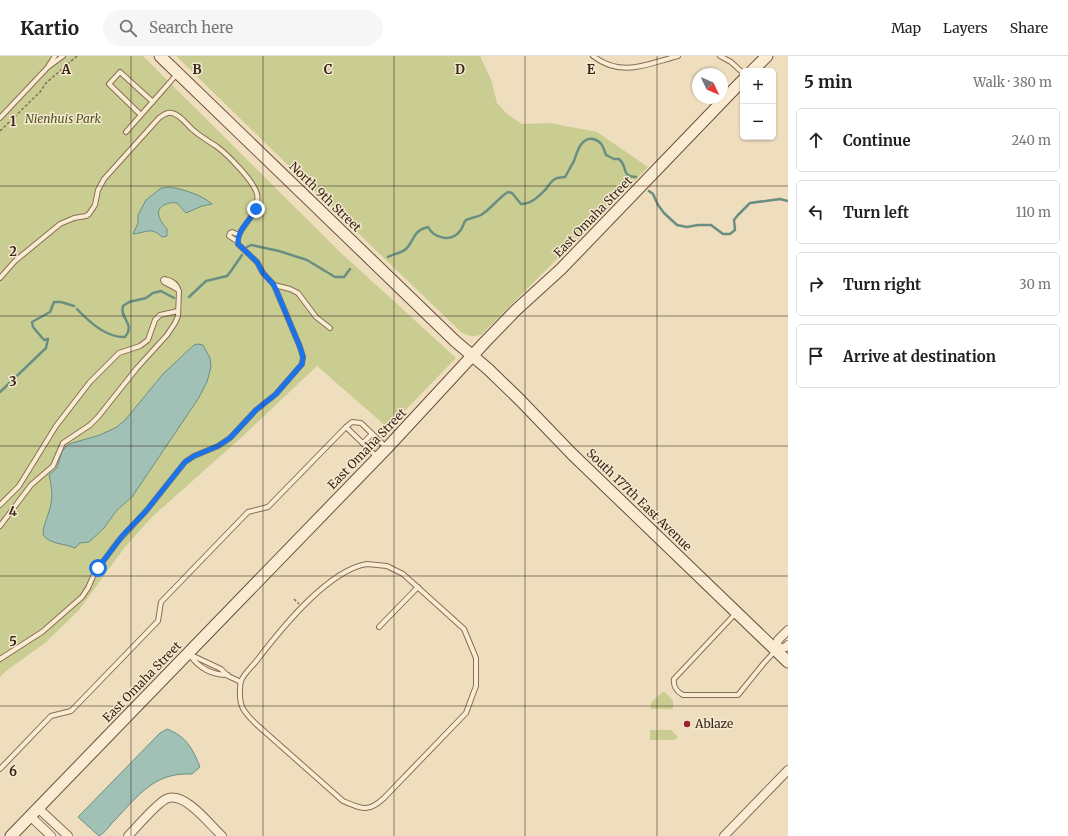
<!DOCTYPE html>
<html lang="en">
<head>
<meta charset="utf-8">
<style>
	:root { --surface:#fff; --page:#f6f6f6; --text:#202124; --muted:#757577; --line:#e0e0e0 }
	body { margin:0; font-family:Merriweather,serif; background:var(--page); color:var(--text) }
	.controls { position:absolute; right:12px; top:12px; display:grid; overflow:hidden; border-radius:6px; box-shadow:0 1px 3px #0004 }
	.controls button { width:36px; height:36px; display:grid; place-items:center; padding:0; border:0; border-bottom:1px solid var(--line); background:var(--surface); color:var(--text); font:20px sans-serif }
	.compass { position:absolute; left:692px; top:12px; width:36px; height:36px; border-radius:50%; background:var(--surface); box-shadow:0 1px 3px #0004; rotate:134deg }
	.stop { position:absolute; width:12px; height:12px; margin:-9px; border:3px solid #1a73e8; border-radius:50%; background:#fff }
	.stop.end { background:#1a73e8; border-color:#fff; box-shadow:0 1px 4px #0008 }
	.list { margin:0; padding:0; list-style:none }
	h2 { display:flex; justify-content:space-between; align-items:center; height:52px; margin:0; padding:0 16px; font-size:17px }
	h2 small { font-size:13px; font-weight:400; color:var(--muted) }
	.list li { display:grid; grid-template-columns:26px 1fr auto; gap:12px; align-items:center; box-sizing:border-box; height:64px; margin:0 8px 8px; padding:0 8px; border:1px solid var(--line); border-radius:6px }
	.list b { display:block; font-size:15px; white-space:nowrap }
	.list em { font-size:13px; font-style:normal; color:var(--muted) }
	.icon { flex:none; width:22px; height:22px; fill:none; stroke:currentColor; stroke-width:2; stroke-linecap:round; stroke-linejoin:round }
	.map { position:relative; flex:none; width:788px; height:780px; overflow:hidden }
	header { display:flex; align-items:center; gap:24px; box-sizing:border-box; height:56px; padding:0 20px; background:var(--surface); border-bottom:1px solid var(--line) }
	header strong { font-size:19px }
	nav { display:flex; gap:22px; margin-inline-start:auto; font-size:14px }
	.search { width:280px; height:36px; background:var(--page); display:flex; align-items:center; gap:10px; box-sizing:border-box; padding:0 14px; border-radius:22px; color:var(--muted); font-size:15px }
	main { display:flex }
	aside { flex:1; background:var(--surface) }
	.map>svg:first-child { display:block }
	.green { fill:#cacd92 }
	.water { fill:#a2c1b6; stroke:#698f83 }
	.lines { fill:none; stroke-linecap:round; stroke-linejoin:round }
	.stream { stroke:#698f83; stroke-width:2.5 }
	.lane-casing { stroke:#886e56; stroke-width:6 }
	.street-casing { stroke:#886e56; stroke-width:10 }
	.secondary-casing { stroke:#6a4f3a; stroke-width:13 }
	.path { stroke:#886e56; stroke-width:1.5; stroke-dasharray:3 2; stroke-linecap:butt }
	.lane { stroke:#faecd2; stroke-width:4 }
	.street { stroke:#faecd2; stroke-width:8 }
	.secondary { stroke:#faecd2; stroke-width:11 }
	.route { stroke:#1a73e8; stroke-width:5 }
	.grid { fill:none; stroke:#37271c; stroke-width:1; stroke-opacity:0.55 }
	.poi-dot { fill:#99242c; stroke:#f6e9ce; stroke-width:1.5 }
	.labels { text-anchor:middle; stroke-width:3; stroke-linejoin:round; paint-order:stroke }
	.park-label { font-size:12px; font-style:italic; fill:#4a5421; stroke:#f6e9ce }
	.street-label { font-size:12px; fill:#37271c; stroke:#f6e9ce }
	.poi-label { font-size:12px; fill:#37271c; stroke:#f6e9ce; text-anchor:start }
	.grid-label { font-size:13px; text-anchor:middle; font-weight:bold; fill:#37271c; stroke:#f6e9ce; stroke-width:3; stroke-linejoin:round; paint-order:stroke }
</style>
</head>
<body>
<header>
<strong>Kartio</strong>
<div class="search"><svg class="icon" aria-label="search" viewBox="0 0 24 24"><circle cx="10" cy="10" r="6"/><path d="M15 15l6 6"/></svg>Search here</div>
<nav><a>Map</a><a>Layers</a><a>Share</a></nav>
</header>
<main>
<div class="map">
<svg width="788" height="780" viewBox="0 0 788 780">
	<rect width="100%" height="100%" fill="#efdebe"/>
	<g class="green">
		<polygon points="0,0 143,0 339,195 456,302 388,372 317,310 244,379 152,461 125,491 79,554 45,587 6,615 0,621"/>
		<path d="M 176,0 L 480,0 L 491,23 L 497,47 L 508,59 L 522,68 L 550,67 L 597,76 L 648,111 L 561,201 L 559,201 L 482,278 C 474,282 468,280 461,276 L 335,155 Z"/>
		<polygon points="662,636 665,636 673,645 673,653 651,653 651,647"/>
		<polygon points="650,674 671,674 678,681 674,684 650,684"/>
	</g>
	<g class="water">
		<path d="M 170,131 C 185,134 200,138 212,148 L 202,150 L 186,157 L 177,147 C 172,146 169,147 164,149 C 153,155 161,166 167,173 L 167,180 L 162,181 C 151,170 146,177 133,178 L 138,167 L 138,159 L 146,144 L 161,132 Z"/>
		<path d="M 198,288 L 203,289 L 210,302 L 211,311 L 207,326 L 198,343 L 132,441 L 117,454 L 104,472 L 89,486 L 80,487 L 75,492 C 64,487 51,489 43,479 C 43,468 49,459 51,448 C 53,438 51,428 49,419 L 57,412 L 62,395 L 69,388 L 100,379 L 117,371 L 126,363 L 163,318 L 194,289 Z"/>
		<path d="M 167,673 C 186,680 193,693 200,711 L 192,718 C 154,716 138,740 114,765 C 109,770 105,777 99,780 L 78,761 L 160,677 Z"/>
	</g>
	<g class="lines">
		<g class="stream">
			<polyline points="649,135 653,138 658,149 664,157 677,169 687,171 698,169 711,169 723,178 730,178 735,174 734,164 738,159 750,147 780,143 788,145"/>
			<polyline points="247,191 251,189 279,195 307,204 335,221 344,221 350,213"/>
			<path d="M 388,201 C 393,198 402,197 406,193 C 415,184 412,175 428,171 C 434,182 451,187 460,175 C 463,172 463,167 466,164 C 470,162 477,161 481,159 C 491,153 498,142 508,136 L 512,137 L 521,148 C 532,148 539,140 546,133 C 549,129 551,125 555,123 C 558,121 561,122 565,121 C 568,116 571,110 574,105 C 577,96 581,81 593,83 C 602,85 603,91 606,99 L 614,103 L 619,103 C 629,112 620,120 636,121"/>
			<polyline points="189,241 206,225 227,220 231,215 242,199"/>
			<path d="M 77,253 C 89,266 107,282 125,281 C 136,267 119,263 123,250 L 129,246 L 146,242 L 153,237 L 161,235 L 174,242"/>
			<polyline points="0,336 46,292 48,283 44,284 33,271 32,266 50,256 54,246 61,246 74,250"/>
		</g>
		<defs>
			<g id="lane">
				<path d="M 593,0 C 622,22 647,8 678,0"/>
				<polyline points="720,0 731,6 743,17"/>
				<polyline points="49,9 55,0"/>
				<polyline points="153,46 120,16 109,28 141,59 178,17"/>
				<polyline points="0,62 48,11 63,0"/>
				<polyline points="126,76 141,59"/>
				<polyline points="237,185 229,180 230,177 232,176 239,179"/>
				<path d="M 0,222 L 15,205 L 60,168 L 74,162 L 86,160 L 89,158 L 95,149 L 98,134 L 104,123 L 159,62 C 163,59 167,56 172,57 C 181,59 187,69 193,74 C 200,80 208,85 216,90 C 227,98 254,125 257,138 C 261,160 235,172 238,188 L 257,206 L 263,217 L 274,229 L 300,291 L 303,301 L 302,308 L 276,338 L 256,354 L 230,382 L 218,390 L 194,400 L 185,406 L 146,455 L 119,484 L 95,516 L 88,532 L 82,541 L 42,576 L 0,603"/>
				<polyline points="274,229 290,233 298,237 316,261 330,272"/>
				<polyline points="346,371 377,401"/>
				<polyline points="363,387 372,378"/>
				<polyline points="0,449 19,430 56,370 90,326 119,297 140,290 148,284 155,264 160,259 178,255"/>
				<path d="M 0,470 L 31,429 L 53,410 L 63,387 L 90,369 L 98,361 L 137,312 L 167,279 L 175,267 L 178,260 L 179,235 C 177,228 171,224 164,223 L 163,224 L 164,226 L 177,233 L 179,235"/>
				<path d="M 367,508 L 387,510 L 403,518 L 464,573 L 476,602 L 476,630 L 466,657 L 384,742 C 368,757 362,753 343,745 L 256,668 C 244,656 239,651 240,634 C 240,631 240,628 241,625 C 244,617 253,610 258,603 C 281,573 328,514 367,508 Z"/>
				<path d="M 736,557 L 674,623 C 673,630 677,636 683,639 L 738,639 L 764,607 L 775,595"/>
				<polyline points="379,571 418,531"/>
				<polyline points="189,598 221,613 228,620 241,626"/>
				<path d="M 190,599 C 199,612 211,619 228,619"/>
				<polyline points="0,713 51,660 71,655 158,565 161,546 248,456 268,451 346,371 352,366 361,367 387,392"/>
			</g>
			<g id="street">
				<polyline points="776,594 778,584 788,574"/>
				<polyline points="776,594 786,591 788,589"/>
				<polyline points="38,752 68,780"/>
				<polyline points="30,760 51,780"/>
				<path d="M 128,780 C 137,771 156,748 166,743 C 184,734 210,769 222,780"/>
				<polyline points="724,780 788,714"/>
			</g>
			<g id="secondary">
				<polyline points="160,0 455,285 488,313 520,344 572,398 788,606"/>
				<polyline points="752,15 767,0"/>
				<polyline points="11,780 387,392 485,286 516,254 561,213 743,24"/>
			</g>
		</defs>
		<use href="#lane" class="lane-casing"/>
		<use href="#street" class="street-casing"/>
		<use href="#secondary" class="secondary-casing"/>
		<g class="path">
			<polyline points="0,75 40,36 46,27 77,0"/>
			<polyline points="294,543 299,548"/>
		</g>
		<use href="#lane" class="lane"/>
		<use href="#street" class="street"/>
		<use href="#secondary" class="secondary"/>
	</g>
	<g class="lines">
		<path class="route" d="M 98,512 L 123,479 L 146,455 L 185,406 L 194,400 L 218,390 L 230,382 L 256,354 L 276,338 L 302,308 L 303,301 L 300,291 L 274,229 L 263,217 L 257,206 L 238,188 C 236,175 251,164 256,153"/>
	</g>
	<path class="grid" d="M 131,0 L 131,780M 263,0 L 263,780M 394,0 L 394,780M 525,0 L 525,780M 657,0 L 657,780M 0,130 L 788,130M 0,260 L 788,260M 0,390 L 788,390M 0,520 L 788,520M 0,650 L 788,650"/>
	<circle class="poi-dot" cx="687" cy="668" r="4"/>
	<g class="labels">
		<g class="park-label">
			<text x="63" y="67">Nienhuis Park</text>
		</g>
		<g class="street-label">
			<text transform="translate(325 141) rotate(44)" y="4">North 9th Street</text>
			<text transform="translate(593 161) rotate(-46)" y="4">East Omaha Street</text>
			<text transform="translate(367 393) rotate(-46)" y="4">East Omaha Street</text>
			<text transform="translate(639 444) rotate(44)" y="4">South 177th East Avenue</text>
			<text transform="translate(142 626) rotate(-46)" y="4">East Omaha Street</text>
		</g>
		<g class="poi-label">
			<text x="695" y="672">Ablaze</text>
		</g>
	</g>
	<g class="grid-label">
		<text x="66" y="18">A</text>
		<text x="197" y="18">B</text>
		<text x="328" y="18">C</text>
		<text x="460" y="18">D</text>
		<text x="591" y="18">E</text>
		<text x="13" y="70">1</text>
		<text x="13" y="200">2</text>
		<text x="13" y="330">3</text>
		<text x="13" y="460">4</text>
		<text x="13" y="590">5</text>
		<text x="13" y="720">6</text>
	</g>
</svg>
<div class="controls">
<button>+</button>
<button>−</button>
</div>
<svg class="compass" viewBox="-18 -18 36 36"><path d="M0-13l5 13h-10z" fill="#e53935"/><path d="M0 13l5-13h-10z" fill="#757577"/></svg>
<div class="stop" style="left:98px;top:512px"></div>
<div class="stop end" style="left:256px;top:153px"></div>
</div>
<aside>
<h2>5 min<small>Walk · 380 m</small></h2>
<ul class="list">
<li><svg class="icon" aria-label="ahead" viewBox="0 0 24 24"><path d="M12 20V5M6 11l6-6 6 6"/></svg><div><b>Continue</b></div><em>240 m</em></li>
<li><svg class="icon" aria-label="left" viewBox="0 0 24 24"><path d="M17 20v-9H6M10 6l-5 5 5 5"/></svg><div><b>Turn left</b></div><em>110 m</em></li>
<li><svg class="icon" aria-label="right" viewBox="0 0 24 24"><path d="M7 20v-9h11M14 6l5 5-5 5"/></svg><div><b>Turn right</b></div><em>30 m</em></li>
<li><svg class="icon" aria-label="arrive" viewBox="0 0 24 24"><path d="M6 21V4h12l-3 4 3 4H6"/></svg><div><b>Arrive at destination</b></div></li>
</ul>
</aside>
</main>
</body>
</html>
